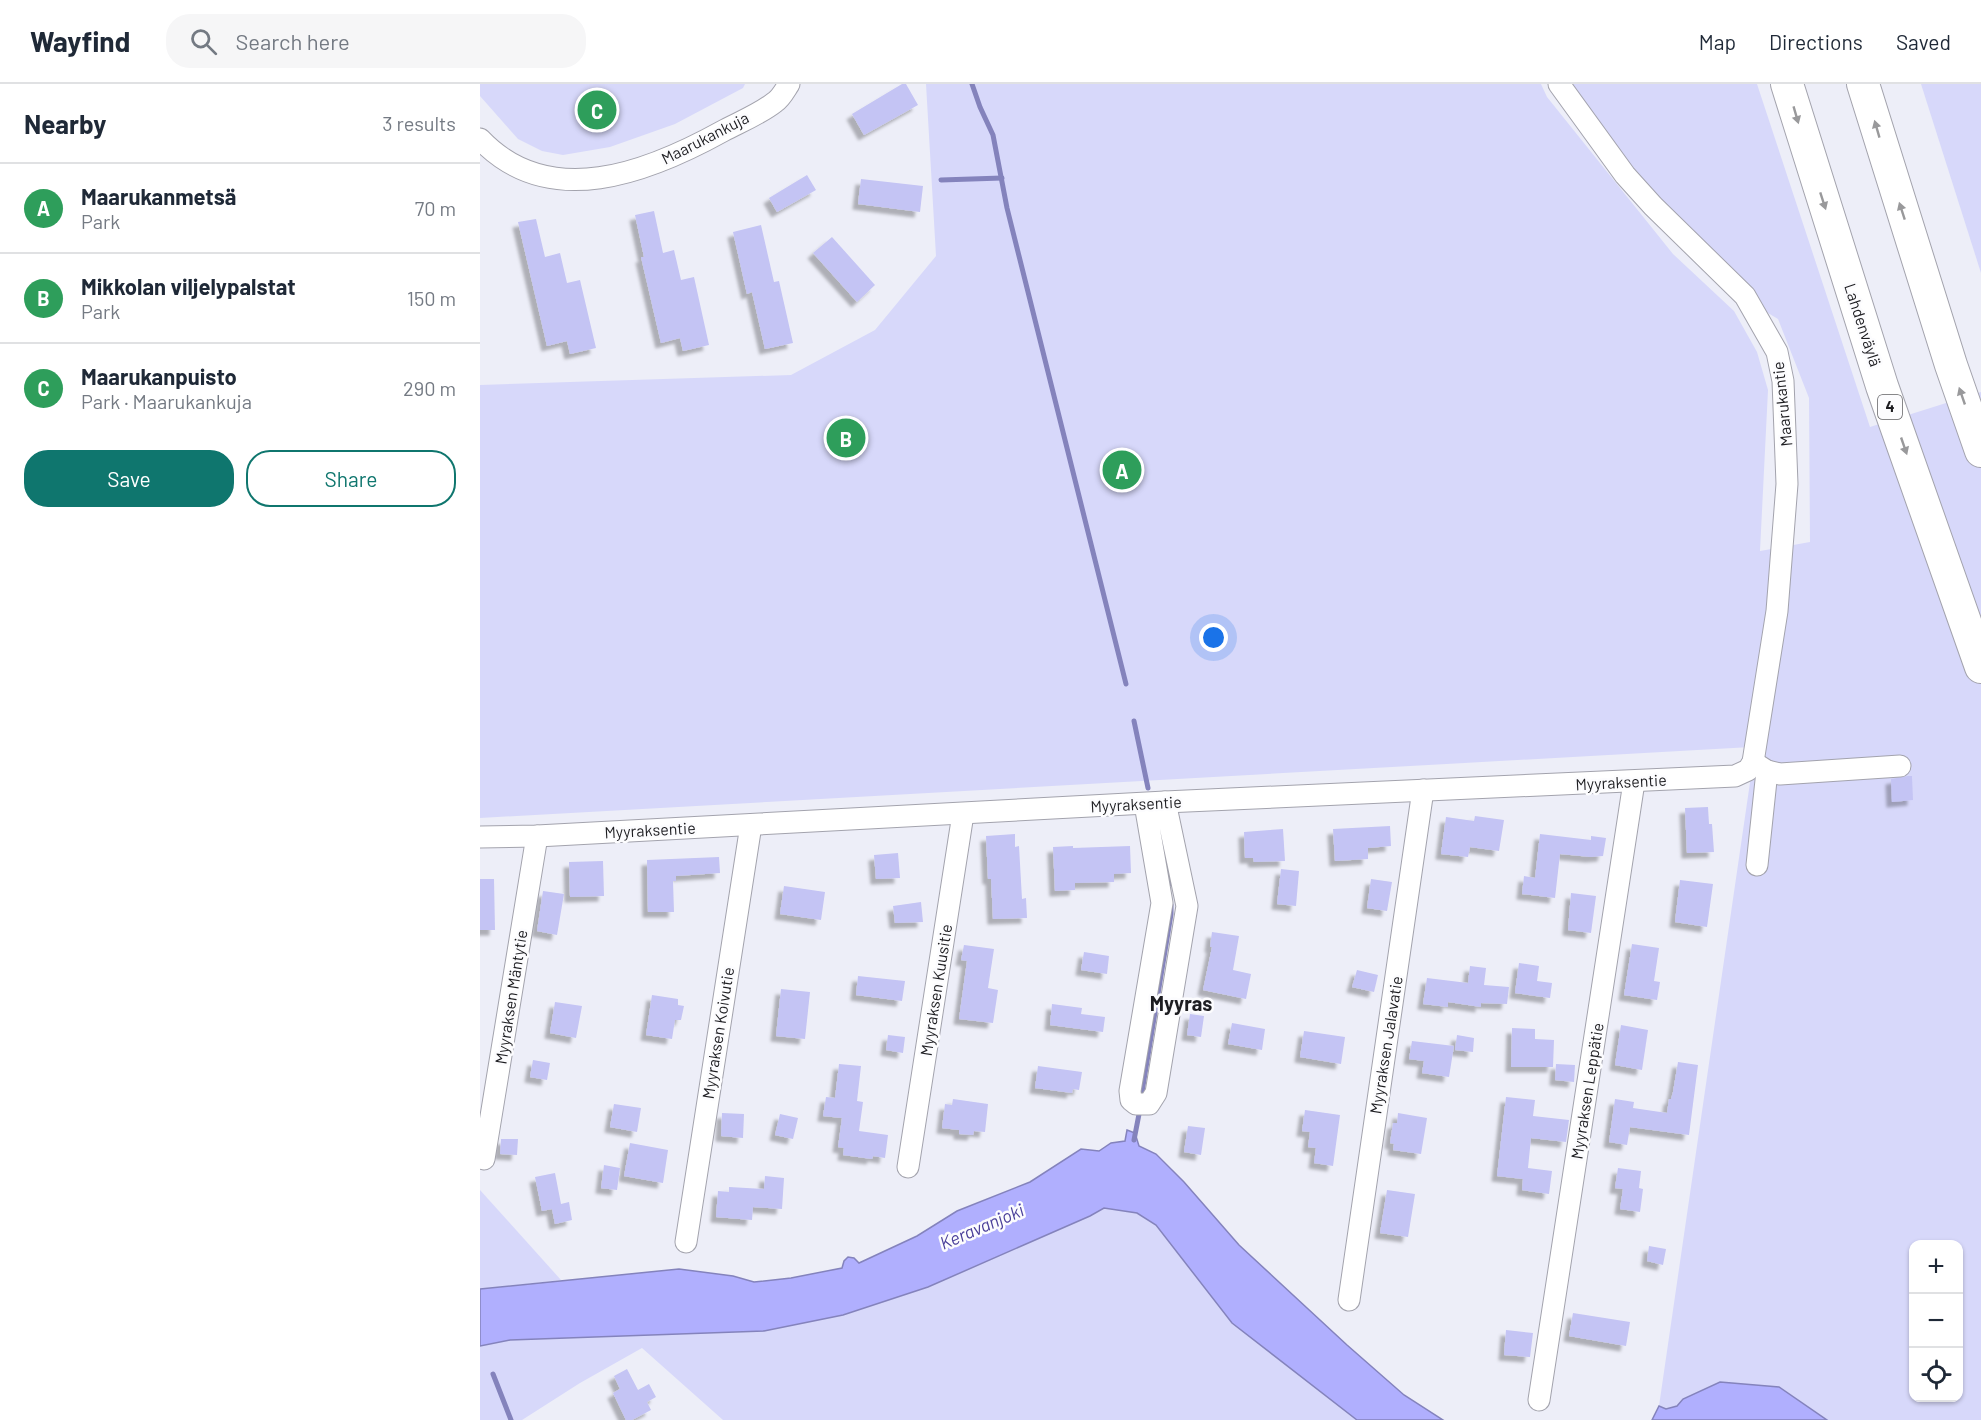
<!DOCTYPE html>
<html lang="en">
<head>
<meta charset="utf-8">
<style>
	:root { --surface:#fff; --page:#f6f6f7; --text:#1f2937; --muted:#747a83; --line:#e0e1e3; --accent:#0f766e }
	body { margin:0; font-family:Barlow,sans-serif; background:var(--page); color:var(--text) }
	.controls { position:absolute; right:18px; bottom:18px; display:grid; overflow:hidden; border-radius:12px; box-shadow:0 2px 4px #0004 }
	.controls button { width:54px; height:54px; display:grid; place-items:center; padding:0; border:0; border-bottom:2px solid var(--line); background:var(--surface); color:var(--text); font:30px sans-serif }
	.you { position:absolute; left:734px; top:554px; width:21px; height:21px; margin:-15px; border:4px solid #fff; border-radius:50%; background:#1a73e8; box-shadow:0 0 0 9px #1a73e833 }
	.badge { display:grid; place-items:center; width:39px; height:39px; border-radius:50%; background:var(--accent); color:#fff; font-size:20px; font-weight:700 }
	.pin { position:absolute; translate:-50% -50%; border:3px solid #fff; box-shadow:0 2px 6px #0006 }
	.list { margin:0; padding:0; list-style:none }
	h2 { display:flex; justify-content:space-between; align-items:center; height:78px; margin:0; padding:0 24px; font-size:26px }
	h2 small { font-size:20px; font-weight:400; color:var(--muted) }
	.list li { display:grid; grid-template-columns:39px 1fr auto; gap:18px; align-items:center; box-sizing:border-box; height:90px; padding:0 24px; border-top:2px solid var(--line) }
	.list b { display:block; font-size:22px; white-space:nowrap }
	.list p { margin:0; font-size:20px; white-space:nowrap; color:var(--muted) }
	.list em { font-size:20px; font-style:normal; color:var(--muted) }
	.actions { display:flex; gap:12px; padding:18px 24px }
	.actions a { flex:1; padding:14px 0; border:2px solid var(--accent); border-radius:24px; text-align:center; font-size:21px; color:var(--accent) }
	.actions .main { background:var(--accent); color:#fff }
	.icon { flex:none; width:33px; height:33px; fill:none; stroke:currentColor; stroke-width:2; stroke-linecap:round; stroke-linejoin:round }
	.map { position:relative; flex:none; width:1501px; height:1336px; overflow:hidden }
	header { display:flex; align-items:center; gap:36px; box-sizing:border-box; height:84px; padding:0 30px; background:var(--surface); border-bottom:2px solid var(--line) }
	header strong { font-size:28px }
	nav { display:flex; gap:33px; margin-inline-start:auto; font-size:21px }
	.search { width:420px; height:54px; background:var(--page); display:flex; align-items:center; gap:15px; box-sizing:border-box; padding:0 21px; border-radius:24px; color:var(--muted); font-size:22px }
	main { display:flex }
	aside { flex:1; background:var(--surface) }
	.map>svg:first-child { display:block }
	.green { fill:#d7d8fa; fill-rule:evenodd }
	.water { fill:#b0affe; stroke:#8483bc; stroke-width:1.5 }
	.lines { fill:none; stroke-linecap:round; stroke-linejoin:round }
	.stream { stroke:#8483bc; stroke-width:5 }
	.building { fill:#c4c4f4; filter:url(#shadow) }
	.minor-casing { stroke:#a3a3ad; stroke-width:23 }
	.highway-casing { stroke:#a3a3ad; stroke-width:34 }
	.minor { stroke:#fff; stroke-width:21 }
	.highway { stroke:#fff; stroke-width:32 }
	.oneway { fill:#99999b }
	.labels { text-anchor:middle; stroke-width:5; stroke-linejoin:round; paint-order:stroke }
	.shield { fill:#fcfcfe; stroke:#606063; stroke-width:1.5 }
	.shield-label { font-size:15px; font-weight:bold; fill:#1d1d21 }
	.street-label { font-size:16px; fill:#1d1d21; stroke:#fcfcfe }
	.water-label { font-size:18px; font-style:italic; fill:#4b409a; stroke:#fcfcfe }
	.quarter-label { font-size:20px; font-weight:bold; fill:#1d1d21; stroke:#fcfcfe }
</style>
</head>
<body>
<header>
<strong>Wayfind</strong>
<div class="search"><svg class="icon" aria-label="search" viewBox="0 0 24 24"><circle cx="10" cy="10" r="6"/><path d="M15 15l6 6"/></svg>Search here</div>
<nav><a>Map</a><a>Directions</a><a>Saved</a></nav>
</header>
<main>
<aside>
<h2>Nearby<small>3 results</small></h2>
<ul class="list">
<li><span class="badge" style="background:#2e9e5b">A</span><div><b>Maarukanmetsä</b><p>Park</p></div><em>70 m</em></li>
<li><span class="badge" style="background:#2e9e5b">B</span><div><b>Mikkolan viljelypalstat</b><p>Park</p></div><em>150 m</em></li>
<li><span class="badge" style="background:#2e9e5b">C</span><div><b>Maarukanpuisto</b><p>Park · Maarukankuja</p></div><em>290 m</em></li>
</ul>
<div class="actions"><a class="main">Save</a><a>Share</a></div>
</aside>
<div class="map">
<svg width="1501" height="1336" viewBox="0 0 1501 1336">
	<defs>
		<filter id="shadow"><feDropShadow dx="-5.5" dy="5.5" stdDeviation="1.5" flood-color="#0004"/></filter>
	</defs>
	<rect width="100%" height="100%" fill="#edeef8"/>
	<g class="green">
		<polygon points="0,0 265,0 263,4 195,40 130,63 83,71 62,67 38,55 0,12"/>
		<path d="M 446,0 L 1061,0 L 1067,13 L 1193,170 L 1254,227 L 1277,268 L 1288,306 L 1280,467 L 1330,458 L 1329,314 L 1298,235 L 1283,226 L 1150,86 L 1088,0 L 1277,0 L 1390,343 L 1501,308 L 1501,1336 L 1347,1336 L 1299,1303 L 1203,1315 C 1196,1324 1190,1327 1179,1322 L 1273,678 L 1271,663 L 0,734 L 0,301 L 311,291 L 395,246 L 456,172 ZM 1434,1160 L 1478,1160 L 1478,1314 L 1434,1314 Z"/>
		<polygon points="1441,0 1501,0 1501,189"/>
		<polygon points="0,1106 81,1196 0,1205"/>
		<polygon points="624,1124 657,1129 676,1141 752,1239 877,1336 243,1336 162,1264 100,1299 42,1336 0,1336 0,1262 30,1256 363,1231 448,1203 610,1132"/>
	</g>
	<g class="water">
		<polygon points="647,1046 655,1049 659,1062 676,1070 704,1098 759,1161 867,1261 924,1311 963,1336 877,1336 752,1239 676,1141 657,1129 624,1124 610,1132 448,1203 363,1231 284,1247 30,1256 0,1262 0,1205 199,1185 253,1192 274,1198 311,1194 362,1184 364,1177 368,1173 374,1174 379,1179 437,1152 477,1127 550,1098 601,1065 619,1067 631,1059 645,1057"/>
		<polygon points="1240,1298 1299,1303 1347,1336 1172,1336 1179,1322 1186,1325 1197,1322 1203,1315"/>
	</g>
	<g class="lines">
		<g class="stream">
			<polyline points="492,0 500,23 513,51 527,124 646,600"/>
			<polyline points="461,96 522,94"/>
			<polyline points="654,637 668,704"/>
			<polyline points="680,750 687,781 689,800"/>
			<polyline points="662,1008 691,830 691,821"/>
			<polyline points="654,1056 660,1025"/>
			<polyline points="13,1290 31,1336"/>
		</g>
	</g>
	<g class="building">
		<polygon points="422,0 426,0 438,21 384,51 372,30"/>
		<polygon points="327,91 336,106 297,128 289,114"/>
		<polygon points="381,95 443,102 440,128 378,120"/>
		<polygon points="174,127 183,169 194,166 201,196 214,193 229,261 203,267 200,254 181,259 161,173 164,173 155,131"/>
		<polygon points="56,135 65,173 80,169 87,199 100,196 116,264 90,270 87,257 67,262 38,138"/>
		<polygon points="281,141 294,198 299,197 313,259 285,265 272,208 267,210 253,148"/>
		<polygon points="352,153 395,201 377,218 333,169"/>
		<polygon points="1428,692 1432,692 1433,716 1412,718 1411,695"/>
		<polygon points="1228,723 1229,740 1232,740 1234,768 1207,769 1205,724"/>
		<polygon points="995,732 1024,736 1019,767 990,763 988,773 961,770 966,733 994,737"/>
		<polygon points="910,742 911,762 888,764 888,775 855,777 853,745"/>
		<polygon points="803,745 805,777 774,778 773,774 765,774 764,748"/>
		<polygon points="535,750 535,763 539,762 542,815 546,814 547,834 513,835 511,795 508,795 506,752"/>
		<polygon points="1060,750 1111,756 1111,752 1126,754 1123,772 1111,773 1080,770 1075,814 1042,810 1044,792 1055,794"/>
		<polygon points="593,762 593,764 650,762 651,789 634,790 634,798 595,799 595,806 575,807 573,763"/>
		<polygon points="418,769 420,794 396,795 394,771"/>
		<polygon points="239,773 240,789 196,792 196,797 193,797 194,828 168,828 167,776"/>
		<polygon points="123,777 124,812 90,813 89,778"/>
		<polygon points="801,785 819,787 816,822 797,820"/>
		<polygon points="0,795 14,795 15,846 0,846"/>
		<polygon points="891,795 912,798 907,827 887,824"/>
		<polygon points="1200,796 1233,800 1227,843 1195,838"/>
		<polygon points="304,802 345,808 341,836 300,830"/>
		<polygon points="63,807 84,810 77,851 57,847"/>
		<polygon points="1091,809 1116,812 1111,849 1088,846"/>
		<polygon points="441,818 443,838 415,839 413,822"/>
		<polygon points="732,848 759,852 753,886 771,890 766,915 723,906 732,863 730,863"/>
		<polygon points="1152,860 1179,864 1174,897 1180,898 1177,916 1144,911"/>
		<polygon points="484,861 514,865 508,904 518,906 513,939 479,935 487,877 481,876"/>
		<polygon points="604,868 629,872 627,890 601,886"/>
		<polygon points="1039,879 1059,882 1057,897 1072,899 1070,914 1035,909"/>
		<polygon points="990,882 1006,884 1004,901 1029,903 1027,920 1001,919 1001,923 968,918 968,923 943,920 947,894 988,899"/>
		<polygon points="877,886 898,891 894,908 872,903"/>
		<polygon points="378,892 425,897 422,917 376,911"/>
		<polygon points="301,905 330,908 325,955 296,952"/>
		<polygon points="172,911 198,915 198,921 204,922 201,936 195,936 192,955 166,951"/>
		<polygon points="75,918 102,922 96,954 70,949"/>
		<polygon points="572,920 602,924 601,930 625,933 623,948 570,941"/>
		<polygon points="710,930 724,932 721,953 707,951"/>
		<polygon points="752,939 785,945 782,966 748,960"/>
		<polygon points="1141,941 1168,946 1162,986 1135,981"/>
		<polygon points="1032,944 1055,945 1055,955 1074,956 1073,983 1031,983"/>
		<polygon points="824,947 865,953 861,980 820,973"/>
		<polygon points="408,951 425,953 423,969 406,966"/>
		<polygon points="977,951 994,954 993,968 975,966"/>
		<polygon points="932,957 974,962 969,993 942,989 944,977 929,975"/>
		<polygon points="53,976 70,979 67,996 50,993"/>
		<polygon points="1198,978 1218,981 1209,1051 1150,1043 1147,1061 1129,1058 1135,1015 1154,1018 1153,1024 1187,1029 1189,1015 1191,1015 1193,1008"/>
		<polygon points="359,980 381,982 377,1017 383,1018 379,1047 408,1051 405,1074 393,1072 392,1075 363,1071 364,1064 358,1063 362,1034 343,1032 346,1013 355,1014"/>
		<polygon points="1076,980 1095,981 1094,998 1075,996"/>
		<polygon points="558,982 602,988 599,1006 593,1005 592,1009 555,1004"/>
		<polygon points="1026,1013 1055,1016 1053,1032 1089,1036 1086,1058 1051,1054 1048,1084 1072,1087 1069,1110 1042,1106 1043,1095 1017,1092"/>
		<polygon points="473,1015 508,1020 505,1048 494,1047 493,1051 479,1050 479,1046 462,1044 465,1020 472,1021"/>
		<polygon points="134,1020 161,1024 157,1048 130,1043"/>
		<polygon points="825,1026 860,1031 853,1082 834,1079 836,1064 828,1063 830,1048 822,1047"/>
		<polygon points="242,1029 264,1030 263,1054 241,1052"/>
		<polygon points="918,1029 947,1034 941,1070 913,1066 914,1060 910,1059 913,1039 917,1039"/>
		<polygon points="300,1030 318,1034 313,1055 295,1051"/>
		<polygon points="708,1042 725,1044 721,1071 704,1068"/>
		<polygon points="21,1055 38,1055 37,1071 20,1070"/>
		<polygon points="150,1059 188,1066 183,1099 144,1092"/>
		<polygon points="124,1081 140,1084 137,1106 121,1104"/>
		<polygon points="1138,1084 1161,1087 1159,1104 1163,1105 1160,1128 1140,1125 1143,1105 1135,1104"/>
		<polygon points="75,1089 81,1120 89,1118 92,1136 75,1140 72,1125 62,1127 55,1093"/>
		<polygon points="285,1092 304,1094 302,1125 273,1123 272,1136 236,1133 238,1107 249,1108 249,1103 284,1105"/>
		<polygon points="907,1106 935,1110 928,1153 900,1149"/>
		<polygon points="1169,1162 1186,1165 1183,1181 1167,1177"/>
		<polygon points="1093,1229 1150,1238 1146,1262 1089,1252"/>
		<polygon points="1026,1246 1053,1249 1050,1273 1024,1271"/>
		<polygon points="147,1285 158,1306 169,1300 176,1313 167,1318 171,1326 152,1336 146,1336 133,1309 140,1305 134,1292"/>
	</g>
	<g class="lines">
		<defs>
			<g id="minor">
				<path d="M 0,55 C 69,128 169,88 243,47 C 260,38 280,30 295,18 C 301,14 305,6 309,0"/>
				<polyline points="1273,678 1287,687 1300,690 1420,682"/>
				<polyline points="665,720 682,819 650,1007 651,1016 656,1020 669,1020 676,1009 707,822 685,718"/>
				<polyline points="0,753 57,752 685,718 1255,692 1268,686 1273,678 1297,527 1307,400 1303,297 1297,268 1265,212 1173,122 1145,91 1079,0"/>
				<polyline points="1277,781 1287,687"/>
				<polyline points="4,1075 57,752"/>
				<polyline points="428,1083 483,730"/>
				<polyline points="206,1158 271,741"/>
				<polyline points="869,1216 943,706"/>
				<polyline points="1059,1316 1154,698"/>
			</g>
			<g id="highway">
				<polyline points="1307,0 1402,302 1501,583"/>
				<polyline points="1383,0 1471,281 1501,367"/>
			</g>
		</defs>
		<use href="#minor" class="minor-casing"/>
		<use href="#highway" class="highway-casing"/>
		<use href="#minor" class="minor"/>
		<use href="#highway" class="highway"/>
	</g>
	<defs><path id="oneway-solid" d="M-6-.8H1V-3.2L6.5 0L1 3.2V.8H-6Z" transform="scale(1.5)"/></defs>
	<g class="oneway">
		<use href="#oneway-solid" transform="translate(1316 31) rotate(74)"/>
		<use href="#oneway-solid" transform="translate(1397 45) rotate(-106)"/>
		<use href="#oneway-solid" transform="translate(1343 117) rotate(72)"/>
		<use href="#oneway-solid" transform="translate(1422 127) rotate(-108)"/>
		<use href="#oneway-solid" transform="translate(1482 312) rotate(-109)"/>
		<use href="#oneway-solid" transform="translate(1424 362) rotate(71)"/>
	</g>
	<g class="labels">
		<rect class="shield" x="1398" y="311" width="24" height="24" rx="4.5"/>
		<g class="shield-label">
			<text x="1410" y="328">4</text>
		</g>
		<g class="street-label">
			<text transform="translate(225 54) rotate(-27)" y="6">Maarukankuja</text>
			<text transform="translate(1383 241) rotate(72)" y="6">Lahdenväylä</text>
			<text transform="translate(1302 320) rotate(-96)" y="6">Maarukantie</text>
			<text transform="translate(1141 698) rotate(-3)" y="6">Myyraksentie</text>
			<text transform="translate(656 720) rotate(-3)" y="6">Myyraksentie</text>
			<text transform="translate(170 746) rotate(-3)" y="6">Myyraksentie</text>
			<text transform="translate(456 906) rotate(-81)" y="6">Myyraksen Kuusitie</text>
			<text transform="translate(31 913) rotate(-81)" y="6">Myyraksen Mäntytie</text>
			<text transform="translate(238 949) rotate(-81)" y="6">Myyraksen Koivutie</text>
			<text transform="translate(906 961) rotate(-81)" y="6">Myyraksen Jalavatie</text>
			<text transform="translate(1107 1007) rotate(-81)" y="6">Myyraksen Leppätie</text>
		</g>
		<g class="water-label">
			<text transform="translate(502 1143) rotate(-23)" y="6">Keravanjoki</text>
		</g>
		<g class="quarter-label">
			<text x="701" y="927">Myyras</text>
		</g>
	</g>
</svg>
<div class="controls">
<button>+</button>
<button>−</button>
<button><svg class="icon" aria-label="locate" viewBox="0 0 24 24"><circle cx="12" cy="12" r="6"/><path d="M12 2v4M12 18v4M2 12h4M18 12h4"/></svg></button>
</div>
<div class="you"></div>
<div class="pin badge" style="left:642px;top:386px;background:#2e9e5b">A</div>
<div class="pin badge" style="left:366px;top:354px;background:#2e9e5b">B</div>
<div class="pin badge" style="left:117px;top:26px;background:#2e9e5b">C</div>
</div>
</main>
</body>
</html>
